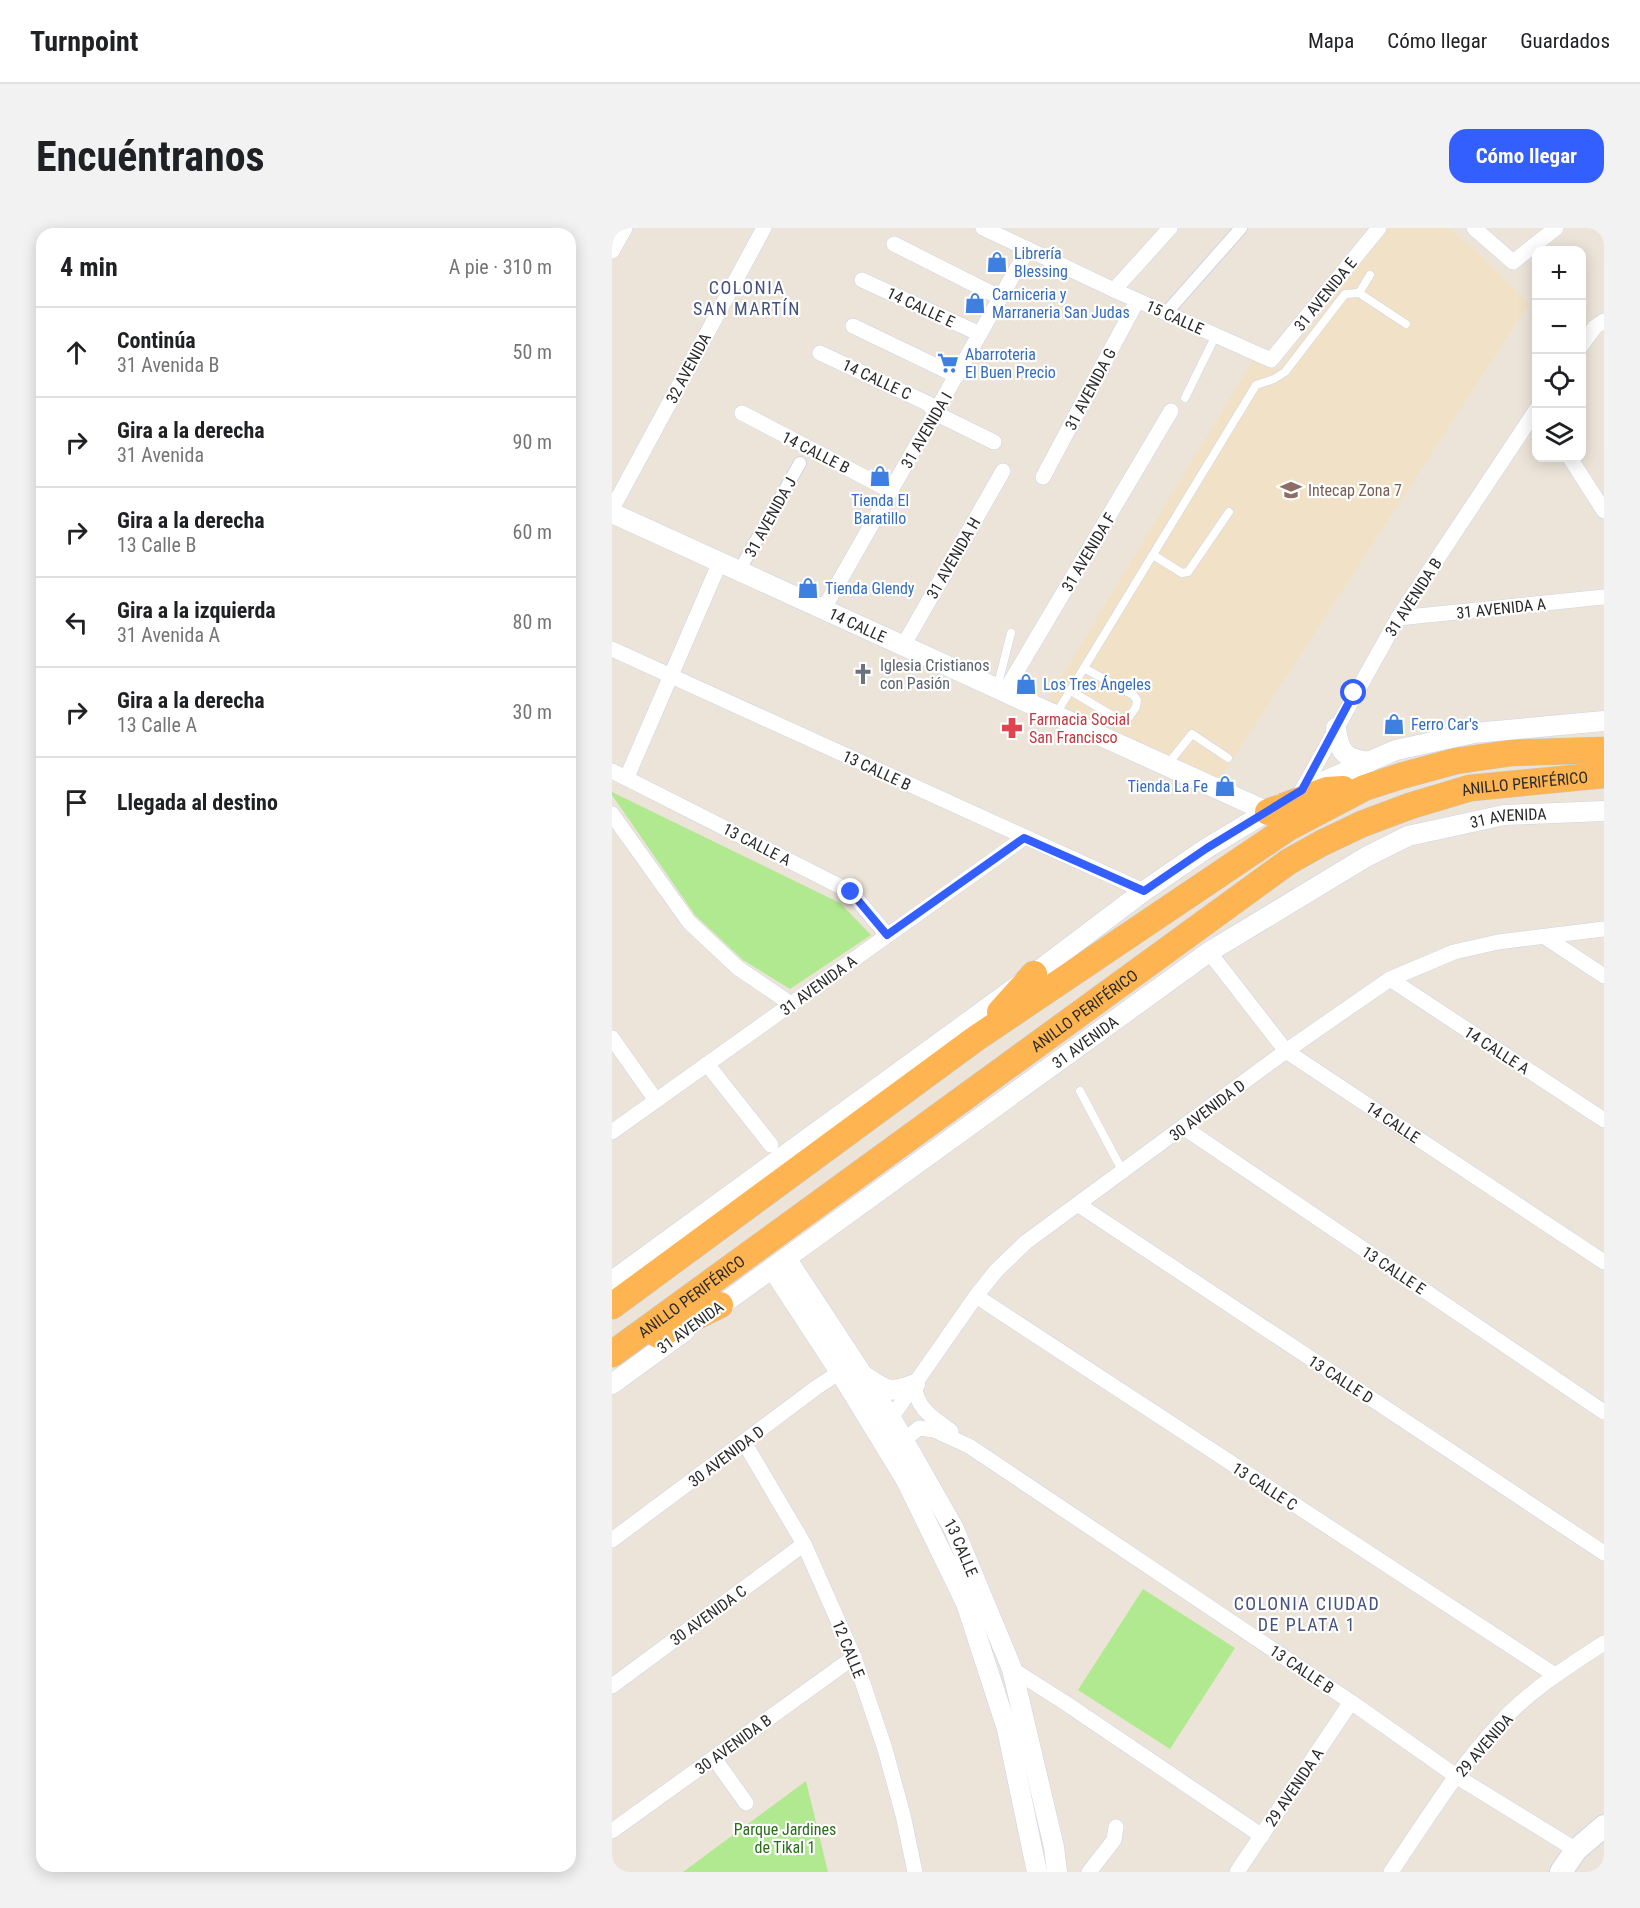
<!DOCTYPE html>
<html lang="es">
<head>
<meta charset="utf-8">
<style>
	:root { --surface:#fff; --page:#f2f2f2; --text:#202124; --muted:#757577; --line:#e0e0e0; --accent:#345fff }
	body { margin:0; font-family:"Roboto Condensed",sans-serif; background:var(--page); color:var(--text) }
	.controls { position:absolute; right:18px; top:18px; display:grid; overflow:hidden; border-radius:12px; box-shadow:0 3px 15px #0003 }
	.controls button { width:54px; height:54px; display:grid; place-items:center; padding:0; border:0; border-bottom:2px solid var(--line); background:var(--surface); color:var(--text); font:30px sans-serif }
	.stop { position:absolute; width:18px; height:18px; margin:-14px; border:4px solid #345fff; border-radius:50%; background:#fff }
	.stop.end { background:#345fff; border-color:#fff; box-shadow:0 2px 6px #0008 }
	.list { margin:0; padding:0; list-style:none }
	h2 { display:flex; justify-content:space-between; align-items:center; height:78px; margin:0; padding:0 24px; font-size:26px }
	h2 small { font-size:20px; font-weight:400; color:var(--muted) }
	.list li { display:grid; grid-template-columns:39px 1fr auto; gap:18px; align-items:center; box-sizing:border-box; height:90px; padding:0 24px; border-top:2px solid var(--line) }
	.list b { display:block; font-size:22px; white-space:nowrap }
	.list p { margin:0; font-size:20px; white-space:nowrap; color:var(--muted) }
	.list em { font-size:20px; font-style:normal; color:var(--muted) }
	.icon { flex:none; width:33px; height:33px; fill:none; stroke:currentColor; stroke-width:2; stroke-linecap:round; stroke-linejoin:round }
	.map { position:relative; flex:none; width:992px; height:1644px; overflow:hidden; border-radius:18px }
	header { display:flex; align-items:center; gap:36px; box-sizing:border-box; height:84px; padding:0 30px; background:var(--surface); border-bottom:2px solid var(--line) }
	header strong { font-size:28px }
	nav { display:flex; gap:33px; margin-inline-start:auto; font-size:21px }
	.intro { display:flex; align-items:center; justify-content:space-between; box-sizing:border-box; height:144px; padding:0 36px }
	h1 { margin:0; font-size:42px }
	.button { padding:15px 27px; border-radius:18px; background:var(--accent); color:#fff; font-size:21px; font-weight:700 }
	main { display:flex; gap:36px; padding:0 36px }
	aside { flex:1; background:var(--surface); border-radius:18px; box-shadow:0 3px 15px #0003 }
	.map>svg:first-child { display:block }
	.education { fill:#f1e2c7 }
	.green { fill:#b0e990 }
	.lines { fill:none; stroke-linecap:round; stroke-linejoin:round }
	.service-casing { stroke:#ced3e4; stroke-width:9 }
	.pedestrian-casing { stroke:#ced3e4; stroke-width:14 }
	.minor-casing { stroke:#ced3e4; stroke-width:16 }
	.tertiary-casing { stroke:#ced3e4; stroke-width:21 }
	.secondary-casing { stroke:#ced3e4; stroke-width:24 }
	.trunk-casing { stroke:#c7c7c7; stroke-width:27 }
	.service { stroke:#fff; stroke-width:8 }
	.pedestrian { stroke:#fff; stroke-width:12 }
	.minor { stroke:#fff; stroke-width:15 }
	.tertiary { stroke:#fff; stroke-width:20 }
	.secondary { stroke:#fff; stroke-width:22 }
	.trunk { stroke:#feb450; stroke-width:26 }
	.route { stroke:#345fff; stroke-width:8 }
	.labels { text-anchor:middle; stroke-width:4.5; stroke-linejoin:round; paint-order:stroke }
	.shop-label { font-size:16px; fill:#366cbe; stroke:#fff; text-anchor:start }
	.street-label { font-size:16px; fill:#292929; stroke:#fff }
	.education-label { font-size:16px; fill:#785e54; stroke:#fff; text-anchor:start }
	.worship-label { font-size:16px; fill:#5b616d; stroke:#fff; text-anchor:start }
	.health-label { font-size:16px; fill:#be3a42; stroke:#fff; text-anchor:start }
	.park-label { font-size:16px; fill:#276d13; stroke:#fff }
	.neighbourhood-label { font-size:18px; letter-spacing:1.5px; fill:#45517e; stroke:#fff }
</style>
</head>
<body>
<header>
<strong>Turnpoint</strong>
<nav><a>Mapa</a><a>Cómo llegar</a><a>Guardados</a></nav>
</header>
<div class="intro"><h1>Encuéntranos</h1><a class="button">Cómo llegar</a></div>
<main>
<aside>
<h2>4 min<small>A pie · 310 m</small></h2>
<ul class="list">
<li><svg class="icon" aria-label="ahead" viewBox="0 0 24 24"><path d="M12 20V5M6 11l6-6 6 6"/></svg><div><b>Continúa</b><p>31 Avenida B</p></div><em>50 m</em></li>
<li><svg class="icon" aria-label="right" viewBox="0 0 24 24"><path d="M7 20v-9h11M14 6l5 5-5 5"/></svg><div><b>Gira a la derecha</b><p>31 Avenida</p></div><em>90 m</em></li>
<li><svg class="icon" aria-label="right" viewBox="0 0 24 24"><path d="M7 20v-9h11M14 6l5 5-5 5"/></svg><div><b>Gira a la derecha</b><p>13 Calle B</p></div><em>60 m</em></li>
<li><svg class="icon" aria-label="left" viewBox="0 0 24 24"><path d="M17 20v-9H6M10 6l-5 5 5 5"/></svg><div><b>Gira a la izquierda</b><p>31 Avenida A</p></div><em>80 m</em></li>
<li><svg class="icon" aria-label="right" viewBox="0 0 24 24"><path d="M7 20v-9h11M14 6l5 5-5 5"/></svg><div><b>Gira a la derecha</b><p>13 Calle A</p></div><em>30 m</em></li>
<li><svg class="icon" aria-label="arrive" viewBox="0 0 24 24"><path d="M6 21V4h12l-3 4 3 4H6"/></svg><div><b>Llegada al destino</b></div></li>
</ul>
</aside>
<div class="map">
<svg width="992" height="1644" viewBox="0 0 992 1644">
	<rect width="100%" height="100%" fill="#ede4d9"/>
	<polygon class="education" points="775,0 836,0 864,23 917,76 606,554 434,474 641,132 666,142"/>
	<g class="green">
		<polygon points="0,564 228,675 259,707 178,761 131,732 83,687 0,567"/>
		<polygon points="531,1361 623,1420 558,1521 466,1462"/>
		<polygon points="194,1553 216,1644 71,1644"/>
	</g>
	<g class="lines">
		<defs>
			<g id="service">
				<polyline points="747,65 758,47"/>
				<polyline points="573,170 604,107"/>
				<polyline points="541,327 570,345 576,344 617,284"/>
				<polyline points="385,460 399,405"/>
				<polyline points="459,463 506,491 517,489 524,479 525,472 521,467 472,440"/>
				<polyline points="444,486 644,157 662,151 673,144 733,66 747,65 794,96"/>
				<polyline points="555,537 580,506 616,530"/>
				<polyline points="468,863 511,944"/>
			</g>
			<g id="pedestrian">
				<polyline points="554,85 629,0"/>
				<polyline points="127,343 188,235"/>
			</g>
			<g id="minor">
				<polyline points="371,0 502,62 659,132 767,0"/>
				<polyline points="862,0 901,34 944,0"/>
				<polyline points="282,16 389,70"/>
				<polyline points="0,23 13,0"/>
				<polyline points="250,52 368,106"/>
				<polyline points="502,62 558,0"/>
				<polyline points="241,98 345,148"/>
				<polyline points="969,118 983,99 992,93"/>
				<polyline points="208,125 317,176 323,185 382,214"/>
				<polyline points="130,185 279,263"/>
				<polyline points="958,230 992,283"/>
				<polyline points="431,249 525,73"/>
				<polyline points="0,281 152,0"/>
				<polyline points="211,382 416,21"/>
				<polyline points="786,390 992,369"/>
				<polyline points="291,418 391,243"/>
				<polyline points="0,421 532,663"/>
				<polyline points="392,465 559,183"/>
				<polyline points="0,543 239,664 275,707"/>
				<polyline points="15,549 108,334"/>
				<polyline points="690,562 786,390 924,182"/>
				<polyline points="0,586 77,694 126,740 179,776"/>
				<polyline points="933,709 992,748"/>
				<path id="s1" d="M 597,724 L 674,823 L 992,1034"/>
				<polyline points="778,751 992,892"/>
				<polyline points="0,810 43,871"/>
				<polyline points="95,836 159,917"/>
				<polyline points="571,899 992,1184"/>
				<polyline points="0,904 412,610"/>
				<polyline points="467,977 992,1325"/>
				<polyline points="364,1068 943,1447"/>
				<path d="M 303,1156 C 303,1180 321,1190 339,1203"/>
				<polyline points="279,1190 364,1068 384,1043 414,1014 674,823 778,751 842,724 886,714 992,701"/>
				<polyline points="291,1213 307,1200 322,1202 357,1218 739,1474 844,1548 964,1622"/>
				<polyline points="132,1214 192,1316 242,1429 273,1521 291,1587 303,1644"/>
				<polyline points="0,1312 205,1159 228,1144"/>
				<polyline points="400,1441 452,1474 650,1608"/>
				<polyline points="0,1458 192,1316"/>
				<polyline points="102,1530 134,1575"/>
				<polyline points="0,1603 242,1429"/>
				<polyline points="477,1644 502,1612 504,1599"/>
				<polyline points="625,1644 739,1474"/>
				<path d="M 779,1644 C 813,1594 845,1541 887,1496 C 917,1463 955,1439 992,1415"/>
			</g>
			<g id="tertiary">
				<path id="s2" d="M 0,285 L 656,584"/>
				<path d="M 724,500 C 727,525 733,531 758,534"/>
				<polyline points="699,559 784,522 862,505 992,493"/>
				<path id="s3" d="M 174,1030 L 279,1190 L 342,1301 L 400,1441 L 442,1619 L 445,1644"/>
				<polyline points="160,1040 228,1144 294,1252 354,1375 395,1501 425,1644"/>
				<polyline points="0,1053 422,746 532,663 595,620 668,576"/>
				<path id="s4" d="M 97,1086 L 597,724 L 754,629 L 796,608 L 892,587 L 992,583"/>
				<path d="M 254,1149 C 275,1163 278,1166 303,1156"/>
				<polyline points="0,1156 73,1103"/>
			</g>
			<polyline id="secondary" points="949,1644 964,1622 992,1598"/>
			<g id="trunk">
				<polyline points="656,584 715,562 731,561"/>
				<polyline points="388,784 422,746"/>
				<polyline points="0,1078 363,811 676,600 752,560 789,548 844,533 899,525 992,522"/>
				<polyline points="46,1107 108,1077"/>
				<path id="s5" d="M 0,1126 L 676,634 L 710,615 L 750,596 L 798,578 L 858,560 L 992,547"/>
			</g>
		</defs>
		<use href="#service" class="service-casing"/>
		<use href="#pedestrian" class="pedestrian-casing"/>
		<use href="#minor" class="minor-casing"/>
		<use href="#tertiary" class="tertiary-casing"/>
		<use href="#secondary" class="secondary-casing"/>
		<use href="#trunk" class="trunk-casing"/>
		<use href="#service" class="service"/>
		<use href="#pedestrian" class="pedestrian"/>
		<use href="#minor" class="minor"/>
		<use href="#tertiary" class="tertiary"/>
		<use href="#secondary" class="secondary"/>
		<use href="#trunk" class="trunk"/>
	</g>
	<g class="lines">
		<polyline class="route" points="239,664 275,707 412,610 532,663 595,620 690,562 742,465"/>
	</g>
	<defs>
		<symbol id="shop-bare" viewBox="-9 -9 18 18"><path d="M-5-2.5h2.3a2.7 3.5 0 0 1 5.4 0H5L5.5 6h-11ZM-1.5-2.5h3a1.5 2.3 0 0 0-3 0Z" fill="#3f7fe0" stroke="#fff" stroke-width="2.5" paint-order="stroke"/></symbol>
		<symbol id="supermarket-bare" viewBox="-9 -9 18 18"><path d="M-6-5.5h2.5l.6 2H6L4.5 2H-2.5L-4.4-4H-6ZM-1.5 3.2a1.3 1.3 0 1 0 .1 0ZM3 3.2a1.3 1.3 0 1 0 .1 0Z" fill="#3f7fe0" stroke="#fff" stroke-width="2.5" paint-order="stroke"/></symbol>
		<symbol id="university-bare" viewBox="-9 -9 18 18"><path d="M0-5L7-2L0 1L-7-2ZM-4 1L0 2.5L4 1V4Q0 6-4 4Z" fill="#8d6e63" stroke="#fff" stroke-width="2.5" paint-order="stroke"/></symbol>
		<symbol id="church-bare" viewBox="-9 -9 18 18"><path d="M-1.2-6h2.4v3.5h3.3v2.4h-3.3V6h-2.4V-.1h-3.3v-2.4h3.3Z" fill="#6b7280" stroke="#fff" stroke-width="2.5" paint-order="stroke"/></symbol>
		<symbol id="pharmacy-bare" viewBox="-9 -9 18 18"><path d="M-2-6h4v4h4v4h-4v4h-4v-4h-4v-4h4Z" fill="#e0444e" stroke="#fff" stroke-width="2.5" paint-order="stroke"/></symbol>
	</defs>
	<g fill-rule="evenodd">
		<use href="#shop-bare" x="370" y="19" width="30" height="30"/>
		<use href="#shop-bare" x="348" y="60" width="30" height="30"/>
		<use href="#supermarket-bare" x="321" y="120" width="30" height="30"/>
		<use href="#shop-bare" x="253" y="233" width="30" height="30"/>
		<use href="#university-bare" x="664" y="247" width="30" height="30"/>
		<use href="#shop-bare" x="181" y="345" width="30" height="30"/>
		<use href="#church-bare" x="236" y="431" width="30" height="30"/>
		<use href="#shop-bare" x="399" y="441" width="30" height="30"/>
		<use href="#shop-bare" x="767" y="481" width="30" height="30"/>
		<use href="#pharmacy-bare" x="385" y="485" width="30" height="30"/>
		<use href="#shop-bare" x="598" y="543" width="30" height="30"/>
	</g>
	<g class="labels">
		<g class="shop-label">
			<text x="402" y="31">Librería<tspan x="402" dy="18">Blessing</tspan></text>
			<text x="380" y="72">Carniceria y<tspan x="380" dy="18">Marraneria San Judas</tspan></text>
			<text x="353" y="132">Abarroteria<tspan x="353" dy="18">El Buen Precio</tspan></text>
			<text x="268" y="278" text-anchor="middle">Tienda El<tspan x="268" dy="18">Baratillo</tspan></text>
			<text x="213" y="366">Tienda Glendy</text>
			<text x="431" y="462">Los Tres Ángeles</text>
			<text x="799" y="502">Ferro Car's</text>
			<text x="596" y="564" text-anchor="end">Tienda La Fe</text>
		</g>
		<g class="street-label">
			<text transform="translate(713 66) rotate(-51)" y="6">31 AVENIDA E</text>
			<text transform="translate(309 79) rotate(25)" y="6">14 CALLE E</text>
			<text transform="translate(563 89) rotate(24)" y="6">15 CALLE</text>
			<text transform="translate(76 140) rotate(-62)" y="6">32 AVENIDA</text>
			<text transform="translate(265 151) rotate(25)" y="6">14 CALLE C</text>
			<text transform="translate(478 161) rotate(-62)" y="6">31 AVENIDA G</text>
			<text transform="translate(314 202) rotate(-60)" y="6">31 AVENIDA I</text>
			<text transform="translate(204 224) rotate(27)" y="6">14 CALLE B</text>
			<text transform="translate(158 289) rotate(-61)" y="6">31 AVENIDA J</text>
			<text transform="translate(476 324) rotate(-59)" y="6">31 AVENIDA F</text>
			<text transform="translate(341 330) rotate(-60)" y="6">31 AVENIDA H</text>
			<text transform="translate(801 369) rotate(-57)" y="6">31 AVENIDA B</text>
			<text transform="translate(889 380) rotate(-6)" y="6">31 AVENIDA A</text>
			<text dy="6" stroke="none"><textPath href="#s2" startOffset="270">14 CALLE</textPath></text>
			<text transform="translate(265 542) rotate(25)" y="6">13 CALLE B</text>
			<text dy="6" stroke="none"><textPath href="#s5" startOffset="1088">ANILLO PERIFÉRICO</textPath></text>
			<text dy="6" stroke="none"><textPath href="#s4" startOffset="950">31 AVENIDA</textPath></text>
			<text transform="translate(145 616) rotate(27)" y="6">13 CALLE A</text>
			<text transform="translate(206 757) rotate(-36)" y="6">31 AVENIDA A</text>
			<text dy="6" stroke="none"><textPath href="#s5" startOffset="584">ANILLO PERIFÉRICO</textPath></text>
			<text dy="6" stroke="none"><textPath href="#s4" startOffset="464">31 AVENIDA</textPath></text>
			<text transform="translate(885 822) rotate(33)" y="6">14 CALLE A</text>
			<text transform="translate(595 882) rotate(-37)" y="6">30 AVENIDA D</text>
			<text dy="6" stroke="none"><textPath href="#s1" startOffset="254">14 CALLE</textPath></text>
			<text transform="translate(782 1042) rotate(34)" y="6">13 CALLE E</text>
			<text dy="6" stroke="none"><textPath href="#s5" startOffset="98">ANILLO PERIFÉRICO</textPath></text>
			<text transform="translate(78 1099) rotate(-36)" y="6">31 AVENIDA</text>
			<text transform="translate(729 1151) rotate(33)" y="6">13 CALLE D</text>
			<text transform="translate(114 1228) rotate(-37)" y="6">30 AVENIDA D</text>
			<text transform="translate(653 1258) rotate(33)" y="6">13 CALLE C</text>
			<text dy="6" stroke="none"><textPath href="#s3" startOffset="339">13 CALLE</textPath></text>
			<text transform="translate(96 1387) rotate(-36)" y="6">30 AVENIDA C</text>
			<text transform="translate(237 1421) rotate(68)" y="6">12 CALLE</text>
			<text transform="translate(690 1441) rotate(34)" y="6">13 CALLE B</text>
			<text transform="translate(121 1516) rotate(-36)" y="6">30 AVENIDA B</text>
			<text transform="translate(872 1517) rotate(-49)" y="6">29 AVENIDA</text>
			<text transform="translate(682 1559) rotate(-56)" y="6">29 AVENIDA A</text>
		</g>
		<g class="education-label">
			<text x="696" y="268">Intecap Zona 7</text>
		</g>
		<g class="worship-label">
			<text x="268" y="443">Iglesia Cristianos<tspan x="268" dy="18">con Pasión</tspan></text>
		</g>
		<g class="health-label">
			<text x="417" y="497">Farmacia Social<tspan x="417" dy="18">San Francisco</tspan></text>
		</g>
		<g class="park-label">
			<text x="173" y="1607">Parque Jardines<tspan x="173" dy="18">de Tikal 1</tspan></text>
		</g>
		<g class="neighbourhood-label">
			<text x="135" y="66">COLONIA<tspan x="135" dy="21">SAN MARTÍN</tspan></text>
			<text x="695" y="1382">COLONIA CIUDAD<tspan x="695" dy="21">DE PLATA 1</tspan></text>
		</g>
	</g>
</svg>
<div class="controls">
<button>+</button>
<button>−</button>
<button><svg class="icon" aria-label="locate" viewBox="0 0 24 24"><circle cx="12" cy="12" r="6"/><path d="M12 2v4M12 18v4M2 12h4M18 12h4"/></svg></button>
<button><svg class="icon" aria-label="layers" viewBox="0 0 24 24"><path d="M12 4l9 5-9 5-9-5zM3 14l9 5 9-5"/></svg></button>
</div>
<div class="stop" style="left:742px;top:465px"></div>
<div class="stop end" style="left:239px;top:664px"></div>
</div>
</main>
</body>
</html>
